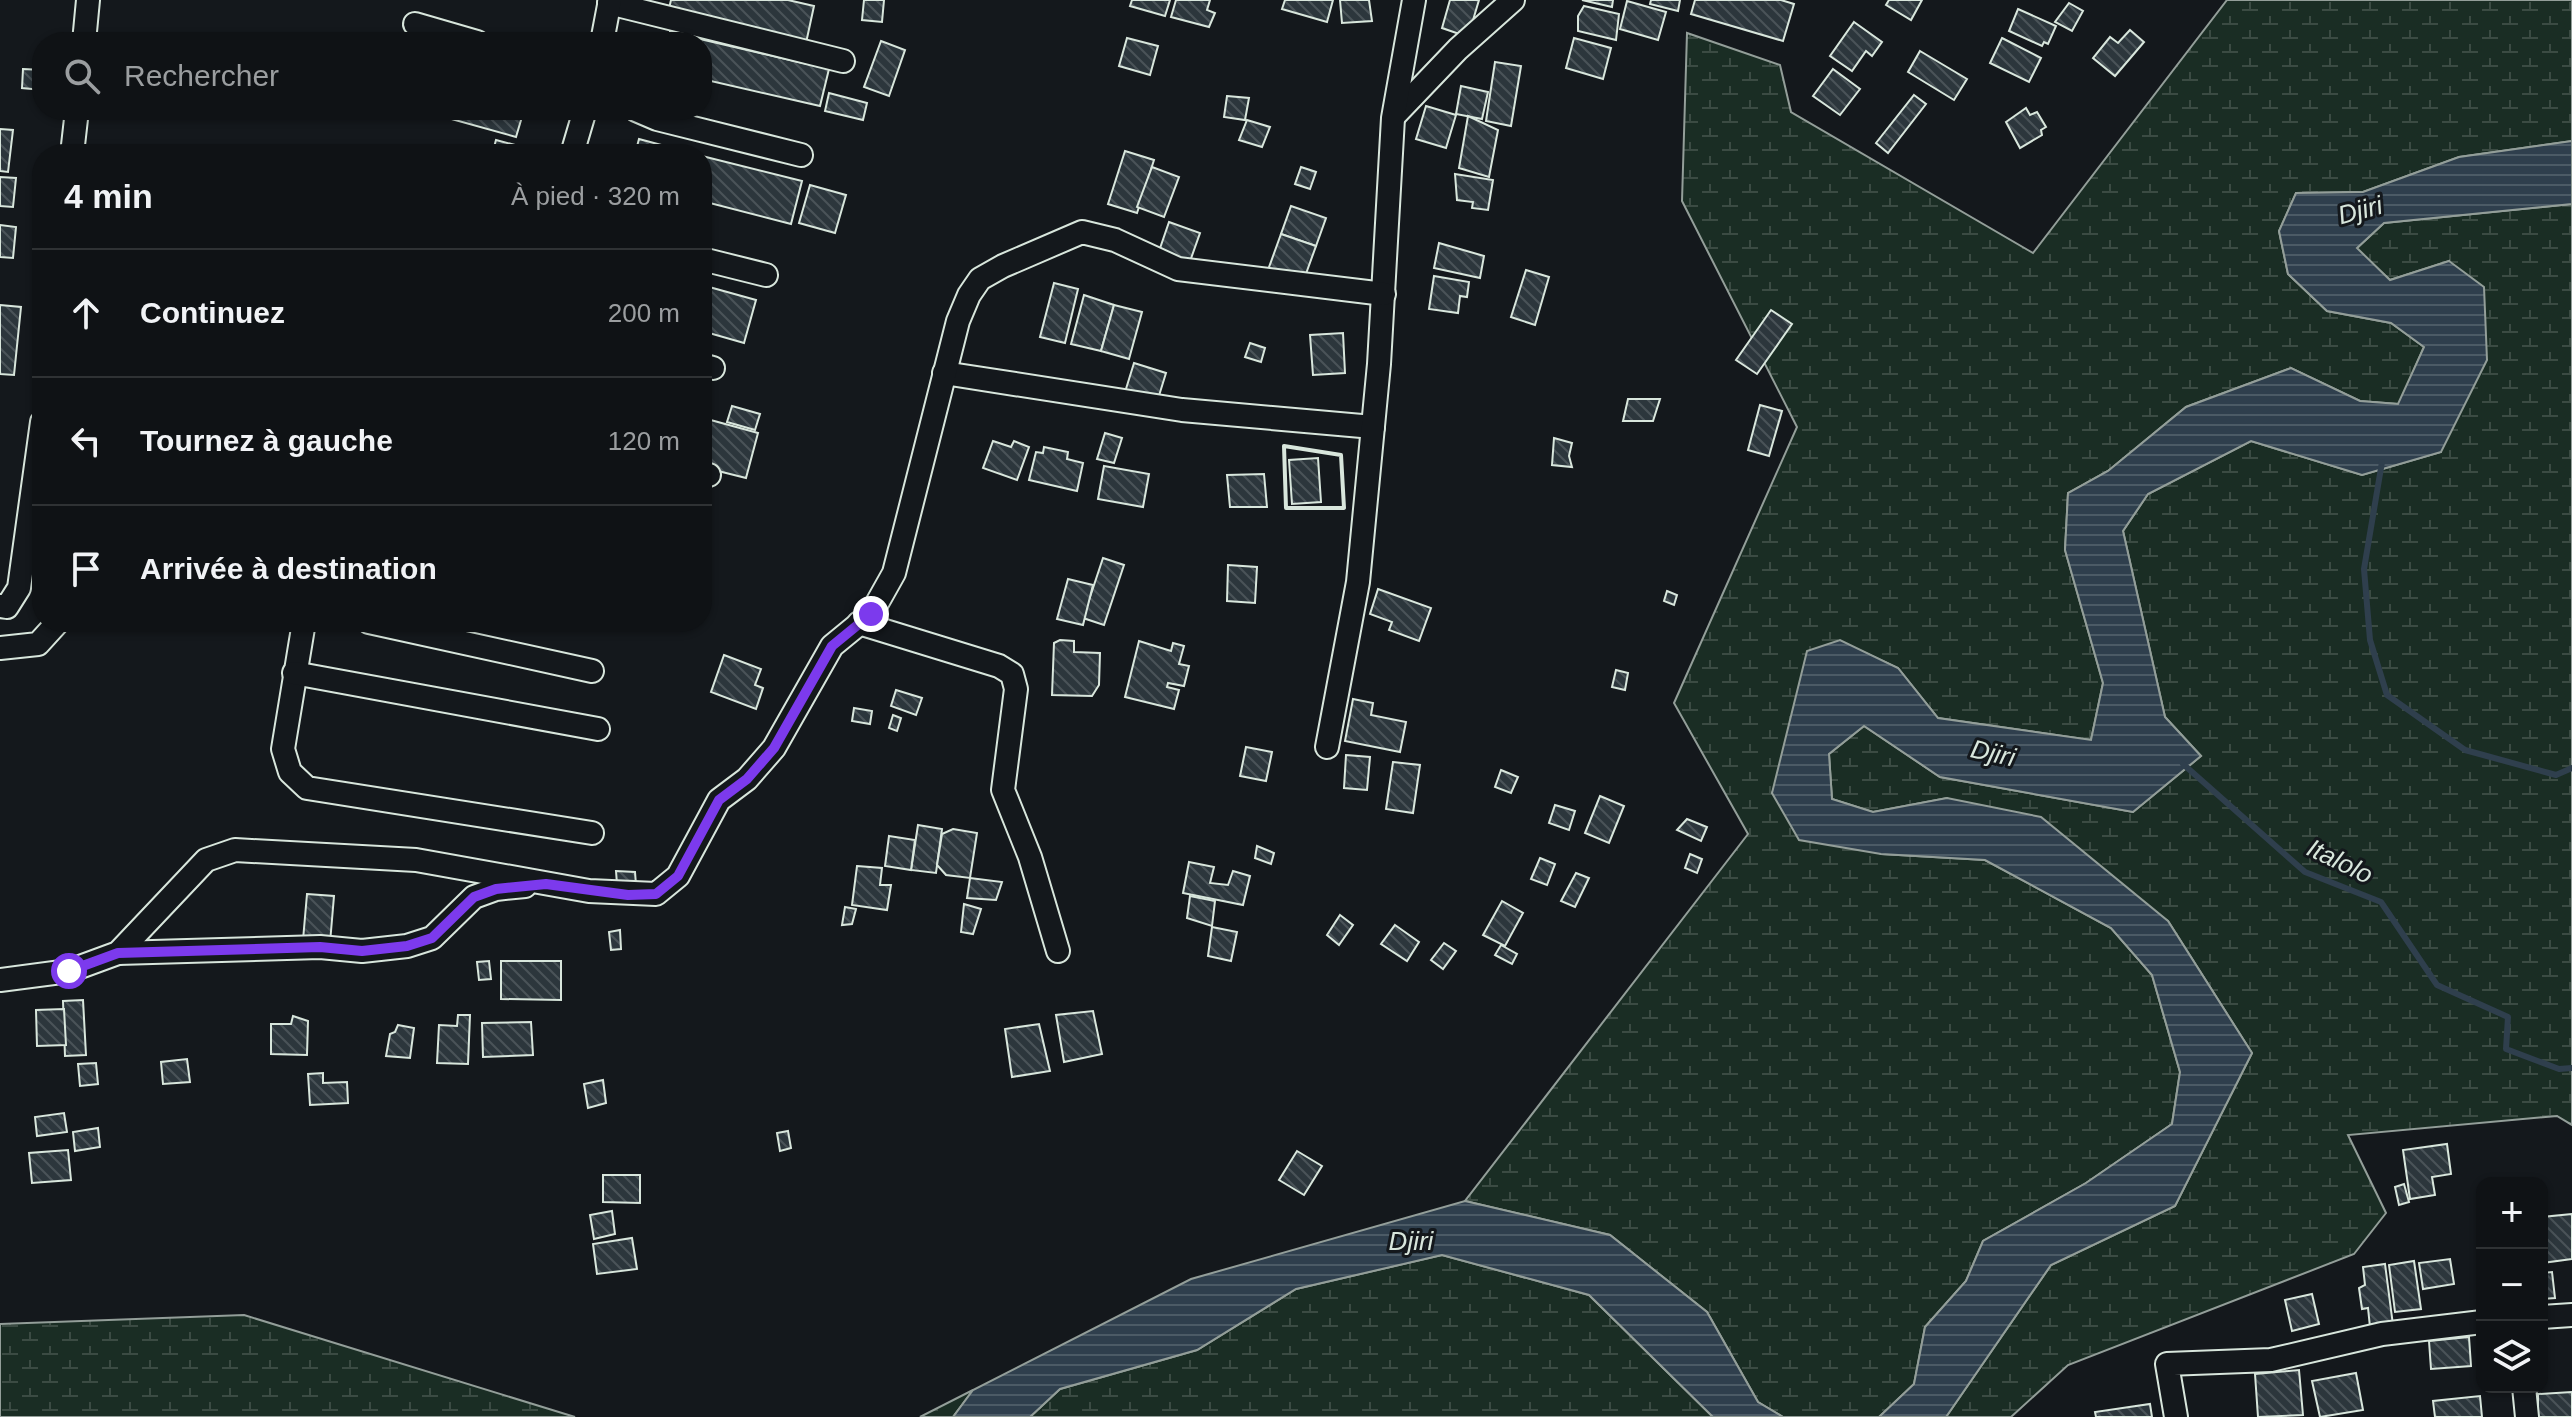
<!DOCTYPE html>
<html lang="fr">
<head>
<meta charset="utf-8">
<style>
	:root { --surface:#0f1215; --page:#1d2022; --text:#f1f3f6; --muted:#9b9ea0; --line:#2f3234 }
	body { margin:0; font-family:Arial,sans-serif; background:var(--page); color:var(--text) }
	.controls { position:absolute; right:24px; bottom:24px; display:grid; overflow:hidden; border-radius:16px; box-shadow:0 2px 6px #0004 }
	.controls button { width:72px; height:72px; display:grid; place-items:center; padding:0; border:0; border-bottom:2px solid var(--line); background:var(--surface); color:var(--text); font:40px sans-serif }
	.stop { position:absolute; width:24px; height:24px; margin:-18px; border:6px solid #7c3aed; border-radius:50%; background:#fff }
	.stop.end { background:#7c3aed; border-color:#fff; box-shadow:0 2px 8px #0008 }
	.list { margin:0; padding:0; list-style:none }
	h2 { display:flex; justify-content:space-between; align-items:center; height:104px; margin:0; padding:0 32px; font-size:34px }
	h2 small { font-size:26px; font-weight:400; color:var(--muted) }
	.list li { display:grid; grid-template-columns:52px 1fr auto; gap:24px; align-items:center; box-sizing:border-box; height:128px; padding:0 32px; border-top:2px solid var(--line) }
	.list b { display:block; font-size:30px; white-space:nowrap }
	.list em { font-size:26px; font-style:normal; color:var(--muted) }
	.icon { flex:none; width:44px; height:44px; fill:none; stroke:currentColor; stroke-width:2; stroke-linecap:round; stroke-linejoin:round }
	.map { position:relative; flex:none; width:2572px; height:1417px; overflow:hidden }
	.search { position:absolute; background:var(--surface); box-shadow:0 2px 6px #0004; left:32px; top:32px; width:680px; height:88px; display:flex; align-items:center; gap:20px; box-sizing:border-box; padding:0 28px; border-radius:32px; color:var(--muted); font-size:30px }
	.panel { position:absolute; background:var(--surface); box-shadow:0 2px 6px #0004; left:32px; top:144px; width:680px; height:488px; border-radius:32px }
	.map>svg:first-child { display:block }
	.wetland { fill:url(#wetland-marsh); stroke:#939e99; stroke-width:2 }
	.water { fill:url(#water-rules); stroke:#939e99; stroke-width:2 }
	.lines { fill:none; stroke-linecap:round; stroke-linejoin:round }
	.stream { stroke:#2f3f4d; stroke-width:6 }
	.building { fill:url(#building-back-hatch); stroke:#d8e6dc; stroke-width:2 }
	.minor-casing { stroke:#d8e6dc; stroke-width:26 }
	.minor { stroke:#14181c; stroke-width:22 }
	.wall { stroke:#d8e6dc; stroke-width:4 }
	.route { stroke:#7c3aed; stroke-width:10 }
	.labels { text-anchor:middle; stroke-width:6; stroke-linejoin:round; paint-order:stroke }
	.water-label { font-size:26px; font-style:italic; fill:#d8e6dc; stroke:#14181c }
</style>
</head>
<body>
<div class="map">
<svg width="2572" height="1417" viewBox="0 0 2572 1417">
	<defs>
		<pattern id="wetland-marsh" width="20" height="14" patternUnits="userSpaceOnUse" patternTransform="scale(2)"><rect width="20" height="14" fill="#1a2d24"/><path d="M1 5h8M5 5V1M11 12h8M15 12V8" fill="none" stroke="#3b4b43"/></pattern>
		<pattern id="water-rules" width="6" height="5" patternUnits="userSpaceOnUse" patternTransform="scale(2)"><rect width="6" height="5" fill="#2f3f4d"/><path d="M0 2.5h6" fill="none" stroke="#4c5b66"/></pattern>
		<pattern id="building-back-hatch" width="6" height="6" patternUnits="userSpaceOnUse" patternTransform="scale(2)"><rect width="6" height="6" fill="#2c363c"/><path d="M-1 5l2 2M0 0l6 6M5-1l2 2" fill="none" stroke="#4a5358"/></pattern>
	</defs>
	<rect width="100%" height="100%" fill="#14181c"/>
	<g class="wetland">
		<polygon points="2227,0 2572,0 2572,141 2459,157 2363,192 2296,193 2279,231 2288,274 2327,311 2391,323 2424,347 2399,404 2360,401 2291,368 2186,407 2108,471 2068,493 2065,550 2103,683 2091,740 1938,718 1898,668 1840,641 1772,793 1881,854 1985,860 2111,928 2152,975 2180,1072 2172,1124 2086,1183 1983,1241 1966,1281 1925,1327 1914,1384 1879,1417 1783,1417 1758,1402 1707,1312 1610,1235 1465,1201 1748,834 1674,703 1797,427 1682,201 1687,33 1780,65 1791,112 2033,253"/>
		<polygon points="2572,204 2572,1125 2557,1116 2348,1135 2386,1213 2354,1254 2068,1365 2011,1417 1946,1417 2051,1265 2175,1206 2252,1053 2168,921 1947,798 1873,812 1832,799 1829,754 1864,726 1940,777 2133,812 2201,756 2165,717 2123,531 2148,494 2251,441 2362,475 2441,452 2449,261 2390,280 2356,249 2384,223"/>
		<polygon points="1442,1255 1589,1295 1713,1417 1030,1417 1060,1389 1197,1350 1296,1289"/>
		<polygon points="244,1315 575,1417 0,1417 0,1324"/>
		<polygon points="973,1390 953,1417 920,1417"/>
	</g>
	<g class="water">
		<polygon points="2572,141 2572,204 2384,223 2357,248 2390,280 2449,261 2484,287 2487,360 2441,452 2362,475 2251,441 2148,494 2123,531 2165,717 2201,756 2133,812 1940,777 1864,726 1829,754 1832,799 1873,812 1947,798 2041,817 2168,921 2252,1053 2175,1206 2051,1265 1946,1417 1879,1417 1914,1384 1925,1327 1966,1281 1983,1241 2086,1183 2172,1124 2180,1072 2152,975 2111,928 1985,860 1881,854 1799,840 1772,793 1807,651 1840,640 1898,668 1938,718 2091,740 2103,683 2065,550 2068,493 2108,471 2186,407 2291,368 2360,401 2398,404 2424,347 2391,323 2327,311 2288,274 2279,231 2296,193 2363,192 2459,157"/>
		<polygon points="1465,1201 1610,1235 1707,1312 1758,1402 1783,1417 1713,1417 1589,1295 1442,1255 1296,1289 1197,1350 1060,1389 1030,1417 953,1417 973,1390 1191,1279"/>
	</g>
	<g class="lines">
		<g class="stream">
			<polyline points="2382,462 2364,569 2370,640 2387,695 2465,750 2556,775 2572,768"/>
			<polyline points="2183,764 2305,872 2381,902 2437,985 2508,1017 2506,1049 2559,1069 2572,1068"/>
		</g>
	</g>
	<g class="building">
		<polygon points="671,0 788,0 814,6 806,43 668,13"/>
		<polygon points="864,0 884,0 882,22 862,20"/>
		<polygon points="1132,0 1170,0 1165,16 1130,6"/>
		<polygon points="1176,0 1210,0 1207,10 1215,13 1209,27 1171,17"/>
		<polygon points="1285,0 1333,0 1327,22 1282,9"/>
		<polygon points="1340,0 1369,0 1372,21 1342,23"/>
		<polygon points="1450,0 1479,0 1468,37 1442,28"/>
		<polygon points="1582,0 1613,0 1612,7"/>
		<polygon points="1651,0 1680,0 1678,11 1650,4"/>
		<polygon points="1695,0 1781,0 1794,4 1783,41 1691,14"/>
		<polygon points="1889,0 1922,0 1911,20 1886,5"/>
		<polygon points="1627,1 1666,12 1658,40 1620,29"/>
		<polygon points="2069,3 2083,11 2072,31 2055,22"/>
		<polygon points="1584,6 1619,14 1616,40 1578,31 1578,16"/>
		<polygon points="2018,9 2056,26 2048,44 2044,42 2042,46 2009,31"/>
		<polygon points="1854,22 1882,42 1872,56 1866,51 1852,71 1830,56"/>
		<polygon points="2130,30 2144,42 2115,76 2093,58 2110,37 2118,43"/>
		<polygon points="670,32 829,69 820,106 702,79 702,42 668,42"/>
		<polygon points="1127,38 1158,46 1150,75 1119,66"/>
		<polygon points="1574,38 1611,48 1603,79 1566,68"/>
		<polygon points="2002,38 2041,58 2029,82 1990,63"/>
		<polygon points="881,41 905,50 889,96 864,87"/>
		<polygon points="1920,51 1967,79 1954,100 1908,72"/>
		<polygon points="1495,62 1521,66 1511,126 1486,121"/>
		<polygon points="23,69 42,70 42,90 22,88"/>
		<polygon points="1833,69 1860,89 1840,115 1813,96"/>
		<polygon points="1461,86 1488,92 1482,119 1456,114"/>
		<polygon points="829,93 867,103 863,120 825,111"/>
		<polygon points="1914,95 1926,104 1888,153 1876,143"/>
		<polygon points="1227,96 1249,98 1245,120 1224,117"/>
		<polygon points="1426,106 1456,115 1446,148 1416,139"/>
		<polygon points="2026,108 2030,115 2037,112 2046,127 2041,130 2042,135 2020,148 2006,122"/>
		<polygon points="419,110 524,110 516,137"/>
		<polygon points="1468,116 1498,130 1489,177 1459,168"/>
		<polygon points="1247,120 1270,127 1262,147 1239,140"/>
		<polygon points="0,129 13,130 8,172 0,171"/>
		<polygon points="639,139 695,154 635,154"/>
		<polygon points="496,140 515,145 512,154 493,151"/>
		<polygon points="1125,151 1154,160 1137,213 1108,204"/>
		<polygon points="702,156 802,181 791,224 702,201"/>
		<polygon points="1152,167 1179,177 1164,217 1137,207"/>
		<polygon points="1301,167 1316,172 1310,189 1295,184"/>
		<polygon points="1455,174 1493,180 1488,210 1472,208 1473,202 1457,200"/>
		<polygon points="0,177 16,178 13,207 0,206"/>
		<polygon points="810,185 846,195 835,233 799,223"/>
		<polygon points="1291,206 1326,218 1316,246 1281,234"/>
		<polygon points="1169,222 1200,233 1188,267 1157,257"/>
		<polygon points="0,225 16,227 13,258 0,257"/>
		<polygon points="1281,234 1316,246 1303,282 1268,270"/>
		<polygon points="1439,243 1484,256 1480,278 1434,268"/>
		<polygon points="1526,270 1549,277 1535,325 1511,317"/>
		<polygon points="1434,276 1469,282 1467,297 1460,296 1458,313 1429,309"/>
		<polygon points="1054,283 1078,289 1065,343 1040,337"/>
		<polygon points="702,285 756,300 744,343 702,331"/>
		<polygon points="1084,295 1114,305 1101,351 1071,344"/>
		<polygon points="0,305 21,307 14,375 0,374"/>
		<polygon points="1114,305 1142,312 1129,359 1101,351"/>
		<polygon points="1771,310 1792,324 1757,374 1736,360"/>
		<polygon points="1343,333 1345,373 1313,375 1310,335"/>
		<polygon points="1250,343 1265,348 1261,362 1245,357"/>
		<polygon points="1134,363 1166,373 1153,415 1121,405"/>
		<polygon points="1628,399 1660,399 1653,421 1623,421"/>
		<polygon points="1760,405 1782,411 1769,456 1748,450"/>
		<polygon points="732,406 760,414 755,430 727,422"/>
		<polygon points="707,419 758,433 746,478 702,467 702,438"/>
		<polygon points="1105,433 1122,438 1114,463 1097,459"/>
		<polygon points="1554,438 1572,443 1569,456 1572,467 1552,465"/>
		<polygon points="993,441 1011,447 1014,441 1029,447 1017,480 983,468"/>
		<polygon points="1044,447 1068,452 1067,459 1083,463 1077,491 1029,480 1036,452 1043,453"/>
		<polygon points="1318,458 1321,502 1292,504 1289,460"/>
		<polygon points="1104,466 1149,474 1143,507 1098,499"/>
		<polygon points="1264,474 1267,507 1230,507 1227,475"/>
		<polygon points="1103,558 1124,565 1104,625 1083,618"/>
		<polygon points="1228,565 1257,567 1255,603 1227,601"/>
		<polygon points="1068,579 1093,585 1083,625 1057,619"/>
		<polygon points="1378,589 1431,608 1419,641 1389,630 1392,622 1370,614"/>
		<polygon points="1667,591 1677,595 1674,605 1664,601"/>
		<polygon points="1060,640 1074,641 1074,652 1100,653 1099,685 1092,696 1052,695 1054,643"/>
		<polygon points="1139,641 1171,651 1173,643 1184,646 1179,664 1189,666 1184,686 1168,683 1167,687 1179,690 1174,709 1125,697"/>
		<polygon points="724,655 761,669 755,685 763,688 756,709 711,692"/>
		<polygon points="1616,670 1628,673 1625,690 1612,687"/>
		<polygon points="896,690 922,698 916,715 891,706"/>
		<polygon points="1353,699 1373,703 1371,715 1406,722 1400,752 1345,741"/>
		<polygon points="854,708 872,711 870,724 852,721"/>
		<polygon points="893,715 901,718 897,731 889,728"/>
		<polygon points="1246,747 1272,752 1266,781 1240,776"/>
		<polygon points="1346,755 1370,757 1367,790 1344,788"/>
		<polygon points="1393,762 1420,765 1413,813 1386,809"/>
		<polygon points="1501,770 1518,777 1511,793 1495,787"/>
		<polygon points="1600,796 1624,806 1609,843 1585,833"/>
		<polygon points="1555,805 1575,811 1569,830 1549,823"/>
		<polygon points="1687,819 1707,827 1701,841 1677,830"/>
		<polygon points="918,825 942,829 936,873 911,870"/>
		<polygon points="953,829 977,833 970,878 946,875 937,865 942,834"/>
		<polygon points="889,836 915,840 911,870 885,866"/>
		<polygon points="1257,846 1274,853 1271,864 1255,858"/>
		<polygon points="1690,854 1702,859 1697,873 1685,868"/>
		<polygon points="1540,858 1555,864 1547,885 1531,879"/>
		<polygon points="1189,862 1214,867 1210,883 1228,885 1233,871 1250,876 1243,905 1183,893"/>
		<polygon points="857,866 882,868 880,885 891,885 887,910 852,905"/>
		<polygon points="616,871 635,872 636,885 617,884"/>
		<polygon points="1576,873 1589,878 1575,907 1561,901"/>
		<polygon points="970,878 1002,882 996,900 967,898"/>
		<polygon points="307,894 334,896 330,943 303,940"/>
		<polygon points="1190,896 1215,901 1212,926 1187,918"/>
		<polygon points="1502,901 1523,913 1505,946 1483,935"/>
		<polygon points="964,904 981,909 973,934 961,932"/>
		<polygon points="845,907 856,909 852,924 842,925"/>
		<polygon points="1340,915 1353,925 1339,945 1327,935"/>
		<polygon points="1395,925 1419,942 1407,961 1381,944"/>
		<polygon points="1212,927 1237,932 1231,961 1208,956"/>
		<polygon points="620,930 621,949 611,950 609,932"/>
		<polygon points="1444,943 1456,951 1443,969 1431,960"/>
		<polygon points="1501,945 1517,954 1512,964 1495,955"/>
		<polygon points="489,961 491,979 479,980 477,962"/>
		<polygon points="501,961 561,961 561,1000 501,999"/>
		<polygon points="83,1000 86,1055 65,1056 63,1001"/>
		<polygon points="64,1009 66,1045 37,1046 36,1010"/>
		<polygon points="1093,1011 1102,1054 1064,1062 1056,1015"/>
		<polygon points="458,1015 470,1015 468,1064 437,1063 439,1025 457,1026"/>
		<polygon points="293,1016 308,1021 307,1055 271,1054 271,1024 291,1024"/>
		<polygon points="531,1022 533,1055 483,1057 482,1023"/>
		<polygon points="1039,1024 1050,1071 1012,1077 1005,1029"/>
		<polygon points="398,1025 414,1028 410,1058 386,1056 390,1034 395,1032"/>
		<polygon points="187,1059 190,1082 163,1084 161,1062"/>
		<polygon points="96,1063 98,1084 80,1086 78,1064"/>
		<polygon points="323,1073 323,1083 347,1082 348,1103 310,1105 308,1074"/>
		<polygon points="603,1080 606,1103 588,1108 584,1084"/>
		<polygon points="64,1113 67,1132 37,1136 35,1117"/>
		<polygon points="98,1128 100,1147 75,1151 73,1132"/>
		<polygon points="788,1131 791,1148 780,1151 777,1133"/>
		<polygon points="2447,1144 2451,1174 2432,1177 2435,1195 2410,1199 2403,1150"/>
		<polygon points="68,1150 71,1180 32,1183 29,1153"/>
		<polygon points="1297,1151 1322,1166 1304,1195 1279,1180"/>
		<polygon points="603,1175 640,1175 640,1203 603,1202"/>
		<polygon points="2404,1184 2409,1202 2399,1205 2395,1187"/>
		<polygon points="612,1211 615,1234 594,1239 590,1215"/>
		<polygon points="2572,1214 2572,1259 2542,1263 2542,1217"/>
		<polygon points="632,1238 637,1269 597,1274 593,1244"/>
		<polygon points="2450,1259 2454,1284 2423,1289 2419,1263"/>
		<polygon points="2414,1261 2421,1309 2395,1312 2389,1265"/>
		<polygon points="2385,1264 2393,1325 2370,1327 2368,1308 2362,1309 2359,1288 2365,1285 2363,1267"/>
		<polygon points="2552,1272 2555,1298 2542,1299 2542,1273"/>
		<polygon points="2312,1294 2319,1324 2292,1331 2285,1300"/>
		<polygon points="2469,1337 2471,1366 2431,1369 2429,1341"/>
		<polygon points="2299,1370 2303,1415 2258,1417 2255,1374"/>
		<polygon points="2356,1373 2363,1410 2320,1417 2312,1381"/>
		<polygon points="2572,1392 2572,1417 2538,1417 2538,1394"/>
		<polygon points="2480,1396 2482,1417 2435,1417 2433,1401"/>
		<polygon points="2150,1404 2152,1417 2096,1417 2095,1412"/>
	</g>
	<g class="lines">
		<defs>
			<g id="minor">
				<polyline points="609,3 843,61"/>
				<polyline points="415,24 477,42"/>
				<polyline points="84,42 88,0"/>
				<polyline points="602,42 610,0"/>
				<polyline points="636,110 657,119 801,155"/>
				<polyline points="1394,116 1458,49 1513,0"/>
				<polyline points="72,154 77,110"/>
				<polyline points="572,154 585,110"/>
				<polyline points="702,259 766,275"/>
				<polyline points="702,365 713,368"/>
				<polyline points="944,373 1182,410 1373,427"/>
				<polyline points="702,473 709,475"/>
				<polyline points="0,606 7,607 19,588 42,422"/>
				<polyline points="304,622 283,749 290,772 307,788 592,833"/>
				<polyline points="369,622 592,671"/>
				<polyline points="859,623 999,666 1012,674 1016,689 1003,790 1030,857 1058,951"/>
				<polyline points="0,648 38,644 58,622"/>
				<polyline points="294,673 598,729"/>
				<polyline points="1327,747 1358,582 1379,364 1393,118 1414,0"/>
				<polyline points="118,953 320,947 362,951 407,946 432,938 474,897 496,889 525,886"/>
				<polyline points="0,980 69,971 118,953 206,860 235,850 416,860 589,891 656,894 678,876 719,800 747,779 774,748 832,646 871,614 894,573 958,321 969,295 980,279 1003,266 1082,232 1115,240 1178,269 1384,294"/>
				<polyline points="2542,1317 2572,1315"/>
				<polyline points="2524,1387 2527,1417"/>
				<polyline points="2176,1417 2167,1364 2271,1360 2382,1334 2482,1322"/>
			</g>
		</defs>
		<use href="#minor" class="minor-casing"/>
		<use href="#minor" class="minor"/>
		<polygon class="wall" points="1284,446 1341,455 1344,508 1286,508"/>
	</g>
	<g class="lines">
		<polyline class="route" points="69,971 118,953 320,947 362,951 407,946 432,938 474,897 496,889 546,884 628,895 656,894 678,876 719,800 747,779 774,748 832,646 871,614"/>
	</g>
	<g class="labels">
		<g class="water-label">
			<text transform="translate(2360 210) rotate(-15)" y="9">Djiri</text>
			<text transform="translate(1993 753) rotate(13)" y="9">Djiri</text>
			<text transform="translate(2340 861) rotate(26)" y="9">Italolo</text>
			<text x="1411" y="1250">Djiri</text>
		</g>
	</g>
</svg>
<div class="controls">
<button>+</button>
<button>−</button>
<button><svg class="icon" aria-label="layers" viewBox="0 0 24 24"><path d="M12 4l9 5-9 5-9-5zM3 14l9 5 9-5"/></svg></button>
</div>
<div class="stop" style="left:69px;top:971px"></div>
<div class="stop end" style="left:871px;top:614px"></div>
<div class="search"><svg class="icon" aria-label="search" viewBox="0 0 24 24"><circle cx="10" cy="10" r="6"/><path d="M15 15l6 6"/></svg>Rechercher</div>
<section class="panel">
<h2>4 min<small>À pied · 320 m</small></h2>
<ul class="list">
<li><svg class="icon" aria-label="ahead" viewBox="0 0 24 24"><path d="M12 20V5M6 11l6-6 6 6"/></svg><div><b>Continuez</b></div><em>200 m</em></li>
<li><svg class="icon" aria-label="left" viewBox="0 0 24 24"><path d="M17 20v-9H6M10 6l-5 5 5 5"/></svg><div><b>Tournez à gauche</b></div><em>120 m</em></li>
<li><svg class="icon" aria-label="arrive" viewBox="0 0 24 24"><path d="M6 21V4h12l-3 4 3 4H6"/></svg><div><b>Arrivée à destination</b></div></li>
</ul>
</section>
</div>
</body>
</html>
